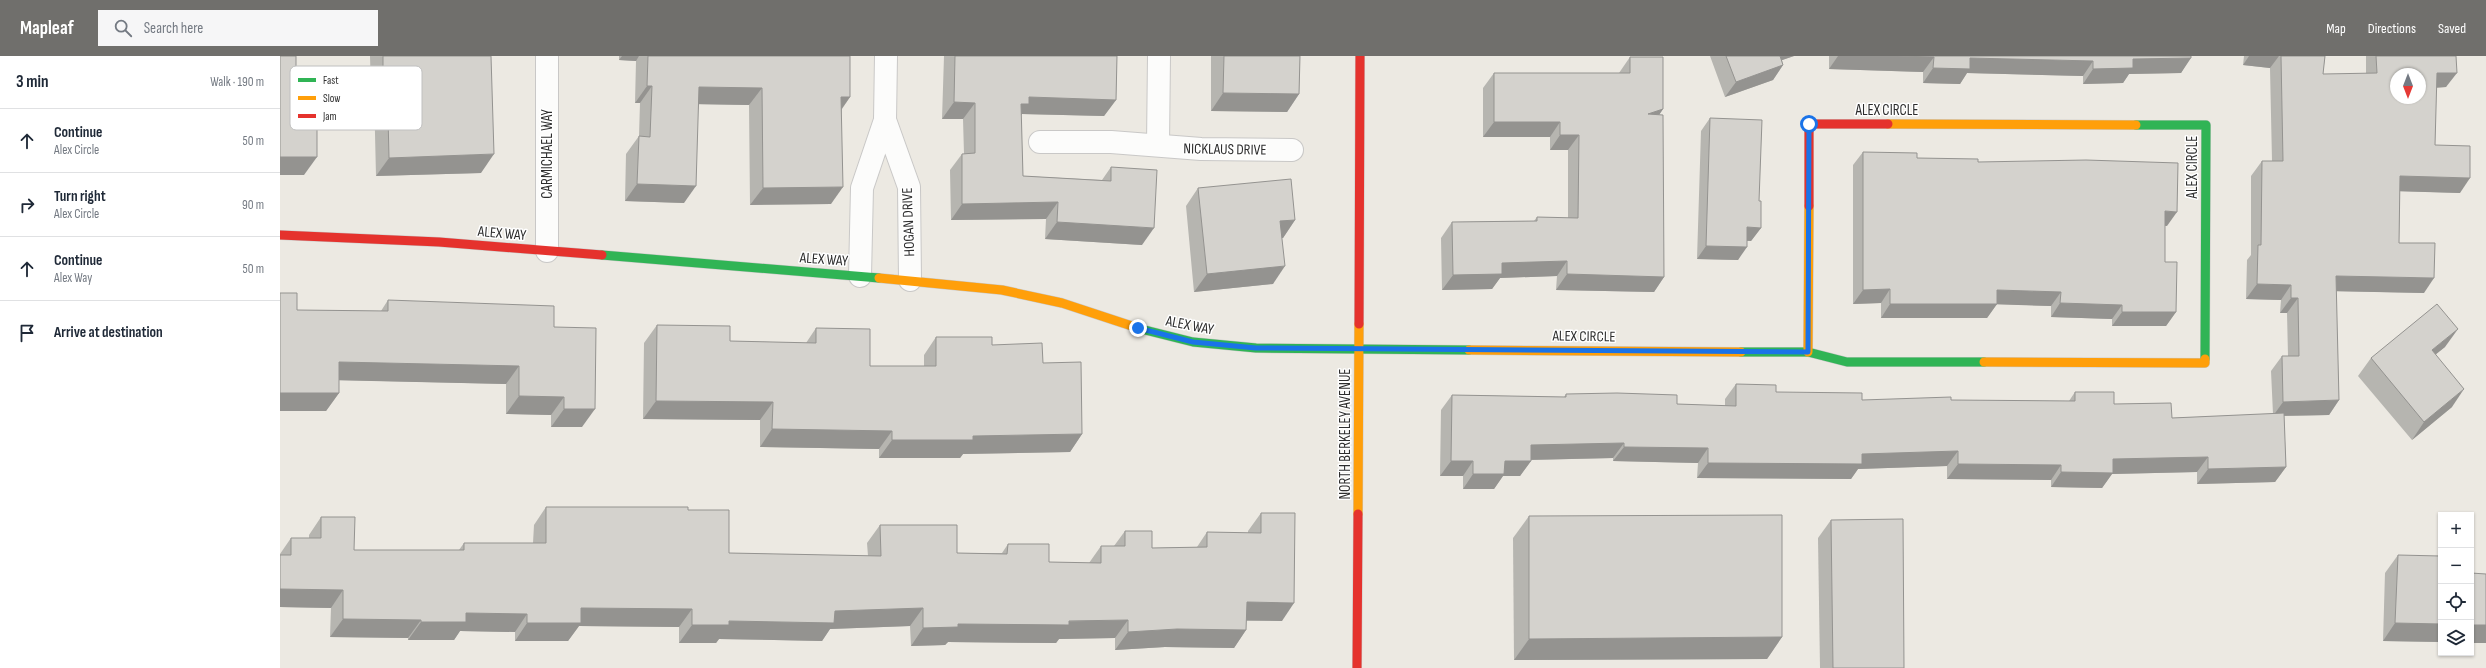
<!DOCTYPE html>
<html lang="en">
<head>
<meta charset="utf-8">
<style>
	:root { --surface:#fff; --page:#f6f6f7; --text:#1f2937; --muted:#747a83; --line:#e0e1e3; --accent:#706f6c }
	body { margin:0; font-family:"Sofia Sans Condensed",sans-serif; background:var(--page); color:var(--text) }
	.controls { position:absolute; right:12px; bottom:12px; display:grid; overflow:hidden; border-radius:0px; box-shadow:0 1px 3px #0004 }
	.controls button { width:36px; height:36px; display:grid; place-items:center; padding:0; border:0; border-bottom:1px solid var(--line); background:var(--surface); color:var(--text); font:20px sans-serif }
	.compass { position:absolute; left:2110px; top:12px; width:36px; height:36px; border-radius:50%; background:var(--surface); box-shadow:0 1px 3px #0004; rotate:180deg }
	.stop { position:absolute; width:12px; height:12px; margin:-9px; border:3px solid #1a73e8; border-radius:50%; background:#fff }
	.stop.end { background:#1a73e8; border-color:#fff; box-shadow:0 1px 4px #0008 }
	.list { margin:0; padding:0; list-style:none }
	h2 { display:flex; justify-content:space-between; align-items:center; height:52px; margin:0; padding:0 16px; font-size:17px }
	h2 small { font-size:13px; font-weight:400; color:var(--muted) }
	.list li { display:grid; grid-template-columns:26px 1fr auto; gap:12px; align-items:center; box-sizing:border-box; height:64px; padding:0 16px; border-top:1px solid var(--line) }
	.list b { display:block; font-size:15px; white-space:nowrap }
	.list p { margin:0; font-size:13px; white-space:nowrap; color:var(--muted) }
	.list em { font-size:13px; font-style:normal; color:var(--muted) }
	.icon { flex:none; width:22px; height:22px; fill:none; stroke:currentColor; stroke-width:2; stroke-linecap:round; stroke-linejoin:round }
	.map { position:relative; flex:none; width:2206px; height:612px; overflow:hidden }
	header { display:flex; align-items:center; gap:24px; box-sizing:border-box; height:56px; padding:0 20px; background:var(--accent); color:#fff }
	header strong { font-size:19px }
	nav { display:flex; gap:22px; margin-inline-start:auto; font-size:14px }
	.search { width:280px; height:36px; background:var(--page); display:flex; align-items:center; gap:10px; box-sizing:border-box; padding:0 14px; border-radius:0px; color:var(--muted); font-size:15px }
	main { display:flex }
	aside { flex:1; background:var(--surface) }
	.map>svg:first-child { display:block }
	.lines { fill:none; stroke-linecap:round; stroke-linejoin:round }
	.street-casing { stroke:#c9c8c7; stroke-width:24 }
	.fast-casing { stroke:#c9c8c7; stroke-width:10 }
	.slow-casing { stroke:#c9c8c7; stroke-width:10 }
	.jam-casing { stroke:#c9c8c7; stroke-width:10 }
	.street { stroke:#fcfcfb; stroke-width:22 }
	.fast { stroke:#30b455; stroke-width:9 }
	.slow { stroke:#ff9f0a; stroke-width:9 }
	.jam { stroke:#e5322d; stroke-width:9 }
	.wall { fill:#b6b5b0 }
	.shaded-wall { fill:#949390 }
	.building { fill:#d4d2cd; stroke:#949390; fill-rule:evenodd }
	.route { stroke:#1a73e8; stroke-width:5 }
	.labels { text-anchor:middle; stroke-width:3; stroke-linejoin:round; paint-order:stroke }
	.street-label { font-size:15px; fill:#2d2d2d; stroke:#fff }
	.key { fill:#fff; stroke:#c0c0c0; stroke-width:1 }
	.key-label { font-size:11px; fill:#2d2d2d }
</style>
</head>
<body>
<header>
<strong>Mapleaf</strong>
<div class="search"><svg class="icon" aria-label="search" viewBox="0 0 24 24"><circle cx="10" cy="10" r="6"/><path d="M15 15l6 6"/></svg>Search here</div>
<nav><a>Map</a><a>Directions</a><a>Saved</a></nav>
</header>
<main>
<aside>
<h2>3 min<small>Walk · 190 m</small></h2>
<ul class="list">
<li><svg class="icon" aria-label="ahead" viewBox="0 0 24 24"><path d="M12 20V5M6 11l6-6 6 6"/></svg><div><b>Continue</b><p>Alex Circle</p></div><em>50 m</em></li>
<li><svg class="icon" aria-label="right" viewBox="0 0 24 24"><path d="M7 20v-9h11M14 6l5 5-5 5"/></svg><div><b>Turn right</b><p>Alex Circle</p></div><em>90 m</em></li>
<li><svg class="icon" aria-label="ahead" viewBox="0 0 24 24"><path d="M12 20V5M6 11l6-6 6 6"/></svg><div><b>Continue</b><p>Alex Way</p></div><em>50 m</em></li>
<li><svg class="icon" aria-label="arrive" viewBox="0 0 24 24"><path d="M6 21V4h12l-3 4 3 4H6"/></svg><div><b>Arrive at destination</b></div></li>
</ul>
</aside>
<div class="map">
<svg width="2206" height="612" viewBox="0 0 2206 612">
	<rect width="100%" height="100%" fill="#ece9e2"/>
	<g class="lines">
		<defs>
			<g id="street">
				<polyline points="605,64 606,0"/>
				<polyline points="760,86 831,86 921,93 1012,94"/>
				<polyline points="878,89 879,0"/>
				<polyline points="267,195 267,0"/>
				<polyline points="580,220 582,132 605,64 629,131 630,224"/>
			</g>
			<g id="fast">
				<polyline points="1856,69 1926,69 1925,303"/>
				<polyline points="322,199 599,222"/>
				<polyline points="861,273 913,286 976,292 1189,294"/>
				<polyline points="1461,296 1528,296 1567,306 1704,306"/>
			</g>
			<g id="slow">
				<polyline points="1608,68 1856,69"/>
				<polyline points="599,222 722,234 782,247 861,273"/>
				<polyline points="1189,294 1461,296"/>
				<polyline points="1528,296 1529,150"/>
				<polyline points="1704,306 1925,307 1925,303"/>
				<polyline points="1078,458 1079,268"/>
			</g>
			<g id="jam">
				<polyline points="1529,150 1529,68 1608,68"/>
				<polyline points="0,179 159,186 322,199"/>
				<polyline points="1079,268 1080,0"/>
				<polyline points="1077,612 1078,458"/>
			</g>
		</defs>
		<use href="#street" class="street-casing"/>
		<use href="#fast" class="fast-casing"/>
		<use href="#slow" class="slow-casing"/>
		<use href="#jam" class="jam-casing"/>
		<use href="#street" class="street"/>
		<use href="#fast" class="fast"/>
		<use href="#slow" class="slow"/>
		<use href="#jam" class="jam"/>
	</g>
	<g class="wall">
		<polygon points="90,0 139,0 201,117 96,120 94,36 91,36"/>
		<polygon points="339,0 570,0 570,41 562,53 551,148 470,149 469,49 419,48 404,147 345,145 346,98 359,80 360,47 355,47 356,5 339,4"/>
		<polygon points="664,0 837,0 836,44 824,60 742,58 741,59 743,120 822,124 831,111 862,189 765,183 766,163 671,164 670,114 682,98 684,98 683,63 662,63"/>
		<polygon points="931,0 1020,0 1019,38 1007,56 931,55"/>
		<polygon points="1430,0 1514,0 1502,4 1503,9 1493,24 1445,41"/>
		<polygon points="1549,0 1911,0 1901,17 1849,18 1843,27 1803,28 1803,20 1687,17 1680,28 1643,27 1643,16 1549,13"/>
		<polygon points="1964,0 2045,0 2043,18 2086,18 2086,0 2176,0 2166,31 2156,32 2155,89 2180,137 2120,135 2119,187 2144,237 2056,235 2059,344 2049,359 2004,360 2006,411 1995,426 1917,428 1917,416 1832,418 1822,432 1771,431 1771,424 1667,423 1667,410 1578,413 1571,423 1417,422 1418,407 1333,405 1333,402 1251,404 1251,405 1240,420 1223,420 1214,433 1183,433 1183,420 1160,420 1161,354 1172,339 1284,341 1286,338 1397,348 1445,350 1445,343 1456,328 1496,336 1582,344 1789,345 1795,336 1834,348 1892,362 1993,358 1991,315 2002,300 2008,300 2007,257 2000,257 2001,244 1966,243 1967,204 1971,199 1971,120 1982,105 1992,105 1990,12 1963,9"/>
		<polygon points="1350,1 1383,53 1379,59 1384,221 1374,236 1276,234 1277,220 1220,222 1212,233 1162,234 1161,182 1172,166 1254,165 1257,161 1288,162 1288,94 1270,94 1270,81 1203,81 1203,32 1214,17 1339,17"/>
		<polygon points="1430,62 1479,145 1481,172 1471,185 1467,185 1458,204 1417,203 1421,75"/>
		<polygon points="1583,96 1637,102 1698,106 1887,170 1885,170 1885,206 1896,256 1886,270 1832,270 1832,263 1771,261 1771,250 1717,248 1707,262 1601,262 1601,247 1573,248 1573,109"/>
		<polygon points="918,132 1015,164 1003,182 1002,182 993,228 914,236 906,150"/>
		<polygon points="108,244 274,271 302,371 271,371 271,359 226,358 226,328 59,324 59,337 46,355 17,254 101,255"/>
		<polygon points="377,269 450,285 526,287 536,272 590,310 644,310 644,299 656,281 712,289 763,307 802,378 790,396 683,398 680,402 599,402 599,393 480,391 480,364 363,363 364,287"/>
		<polygon points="2165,291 2155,298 2172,351 2132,384 2078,320 2091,302"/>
		<polygon points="266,451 408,454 449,497 588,500 587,487 600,469 677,497 722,497 728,488 769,506 809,507 821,490 834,490 845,475 872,492 917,491 927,476 968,477 968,475 981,457 1002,565 966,565 966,574 954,592 885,591 835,594 835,582 779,583 776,587 668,586 665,589 631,590 630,570 550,573 542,585 439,583 436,587 399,587 399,571 299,570 288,585 235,585 235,576 180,575 174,584 128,584 128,582 50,581 51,552 0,551 0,498 11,482 29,482 29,479 41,461 74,494 179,494 184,487 253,487 254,469"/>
		<polygon points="1249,460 1502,581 1487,603 1234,604 1233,482"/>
		<polygon points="1551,464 1624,612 1540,612 1538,482"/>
		<polygon points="2118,499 2161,516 2161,586 2103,585 2105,517"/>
	</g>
	<g class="shaded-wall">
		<polygon points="342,0 359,0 356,5 339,4"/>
		<polygon points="1494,0 1514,0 1488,9"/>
		<polygon points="1558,0 1617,0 1654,1 1643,16 1549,13"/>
		<polygon points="1969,0 1999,0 1990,12 1963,9"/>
		<polygon points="1690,2 1813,5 1803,20 1687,17 1680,28 1643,27 1653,12"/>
		<polygon points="1911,2 1901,17 1849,18 1843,27 1803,28 1813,13 1853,3"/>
		<polygon points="1503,9 1493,24 1445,41 1456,26"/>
		<polygon points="2157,17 2177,17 2166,31 2146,32"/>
		<polygon points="103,18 107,18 94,36 91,36"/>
		<polygon points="367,30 372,30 360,47 355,47"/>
		<polygon points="419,31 482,32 469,49 407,48"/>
		<polygon points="943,37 1019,38 1007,56 931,55"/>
		<polygon points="561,41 570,41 558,58"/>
		<polygon points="749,41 836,44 824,60 742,58 737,65 741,48"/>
		<polygon points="674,46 695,47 683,63 662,63"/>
		<polygon points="1383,53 1373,68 1368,58"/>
		<polygon points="1214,66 1280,66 1270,81 1203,81"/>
		<polygon points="1280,79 1299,79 1288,94 1270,94"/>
		<polygon points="214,98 201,117 96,120 109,102"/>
		<polygon points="0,101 37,101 24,119 0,119"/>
		<polygon points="2120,120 2190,122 2180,137 2110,135"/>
		<polygon points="357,128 416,130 404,147 345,145"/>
		<polygon points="563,131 551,148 470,149 483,132"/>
		<polygon points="778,146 766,163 671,164 682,148"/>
		<polygon points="1885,155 1897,156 1887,170 1875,169"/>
		<polygon points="1015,164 1003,182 988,183 1000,165"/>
		<polygon points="777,166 874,172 862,189 765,183"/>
		<polygon points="1467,171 1481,172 1471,185 1458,184"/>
		<polygon points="1426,190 1467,191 1458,204 1417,203"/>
		<polygon points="1287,205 1277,220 1220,222 1212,233 1162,234 1173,219 1222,207"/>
		<polygon points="1005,210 993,228 914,236 927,218"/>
		<polygon points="1287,218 1384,221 1374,236 1276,234"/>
		<polygon points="2056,220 2154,222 2144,237 2045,235"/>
		<polygon points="1977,228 2011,229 2001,244 1966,243"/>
		<polygon points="1610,233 1601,247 1573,248 1583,234"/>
		<polygon points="1717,234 1781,236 1771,250 1707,248"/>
		<polygon points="2011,242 2018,242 2007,257 2000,257"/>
		<polygon points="1780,247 1842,249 1832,263 1771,261"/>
		<polygon points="1610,248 1717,248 1707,262 1601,262"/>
		<polygon points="1842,256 1896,256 1886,270 1832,270"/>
		<polygon points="2178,273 2165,291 2139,312 2152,294"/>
		<polygon points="59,306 239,310 226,328 47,324"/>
		<polygon points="2184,333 2172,351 2132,384 2144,366"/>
		<polygon points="0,337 59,337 46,355 0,355"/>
		<polygon points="239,340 284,341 271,359 226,358"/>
		<polygon points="2059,344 2049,359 1993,360 2003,346"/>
		<polygon points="376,345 493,346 480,364 363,363"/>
		<polygon points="284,353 315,353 302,371 271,371"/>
		<polygon points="492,373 612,375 599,393 480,391"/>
		<polygon points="802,378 790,396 683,398 680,402 599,402 612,384 693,380"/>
		<polygon points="1344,387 1333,402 1241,404 1251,389"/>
		<polygon points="1344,391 1428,392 1418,407 1333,405"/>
		<polygon points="1678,395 1667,410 1578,413 1571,423 1417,422 1428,407 1582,398"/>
		<polygon points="1928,401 1917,416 1832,418 1822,432 1771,431 1781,416 1833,403"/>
		<polygon points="1171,405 1193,405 1183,420 1160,420"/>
		<polygon points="1225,405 1251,405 1240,420 1223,420 1214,433 1183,433 1193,418"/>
		<polygon points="1678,408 1781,409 1771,424 1667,423"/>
		<polygon points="2006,411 1995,426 1917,428 1928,413"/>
		<polygon points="0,533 63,534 51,552 0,551"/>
		<polygon points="967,546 1014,547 1002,565 954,564"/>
		<polygon points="301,552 412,553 399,571 299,570 288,585 235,585 247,567"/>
		<polygon points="643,552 630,570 550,573 542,585 439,583 436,587 399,587 412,569 555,555"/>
		<polygon points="186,557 247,558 235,576 180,575 174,584 128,584 141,566"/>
		<polygon points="63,563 141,564 128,582 50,581"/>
		<polygon points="848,564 835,582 779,583 776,587 668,586 665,589 631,590 643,572 678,568"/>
		<polygon points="2115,567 2161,568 2161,586 2103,585"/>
		<rect x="2191" y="569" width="15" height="18"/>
		<polygon points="897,573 966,574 954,592 885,591 835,594 848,576"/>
		<polygon points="1502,581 1487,603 1234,604 1249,583"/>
	</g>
	<g class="building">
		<polygon points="0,0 16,0 16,20 26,20 25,60 37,60 37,101 0,101"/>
		<polygon points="103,0 211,0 214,98 109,102 107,18 103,18"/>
		<polygon points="368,0 570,0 570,41 561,41 563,131 483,132 482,32 419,31 416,130 357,128 359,80 370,81 372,30 367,30"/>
		<polygon points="675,0 837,0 836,44 749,41 749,48 741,48 743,120 831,125 831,111 877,114 874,172 777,166 778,146 682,148 682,98 695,97 695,47 674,46"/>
		<polygon points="944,0 1020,0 1019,38 943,37"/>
		<polygon points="1446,0 1500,0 1503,9 1456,26"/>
		<polygon points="1617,0 1911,0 1911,2 1853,3 1853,12 1813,13 1813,5 1690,2 1690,13 1653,12 1654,1"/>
		<path d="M 2001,0 L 2045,0 L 2043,18 L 2097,17 L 2096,0 L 2176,0 L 2177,17 L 2157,17 L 2155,89 L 2190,90 L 2190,122 L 2120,120 L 2119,187 L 2155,187 L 2154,222 L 2056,220 L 2059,344 L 2003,346 L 2002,300 L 2019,300 L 2018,242 L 2011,242 L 2011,229 L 1977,228 L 1978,189 L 1981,189 L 1982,105 L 2003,105 ZM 2116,18 L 2140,18 L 2140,42 L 2116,42 Z"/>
		<polygon points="1350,1 1383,1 1383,53 1368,58 1383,59 1384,221 1287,218 1287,205 1222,207 1222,218 1173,219 1172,166 1257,165 1257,161 1298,162 1299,79 1280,79 1280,66 1214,66 1214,17 1350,17"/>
		<polygon points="1430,62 1482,64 1479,145 1481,145 1481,172 1467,171 1467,191 1426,190"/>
		<polygon points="1583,96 1637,97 1637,102 1698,103 1698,106 1806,104 1898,107 1897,156 1885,155 1885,206 1897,206 1896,256 1842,256 1842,249 1780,247 1781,236 1717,234 1717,248 1610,248 1610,233 1583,234"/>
		<polygon points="1011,123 1015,164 1000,165 1005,210 927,218 918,132"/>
		<polygon points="0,237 17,237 17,254 108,255 108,244 274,250 274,271 316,272 315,353 284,353 284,341 239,340 239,310 59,306 59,337 0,337"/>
		<polygon points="2157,248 2178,273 2152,294 2184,333 2144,366 2091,302"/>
		<polygon points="377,269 450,270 450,285 536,287 536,272 590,273 590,310 656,310 656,281 712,281 712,289 762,287 763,307 801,306 802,378 693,380 693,384 612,384 612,375 492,373 493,346 376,345"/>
		<polygon points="1456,328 1496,329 1496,336 1582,337 1582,344 1671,341 1671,344 1795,345 1795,336 1834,336 1834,348 1891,347 1892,362 2004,357 2006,411 1928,413 1928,401 1833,403 1833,417 1781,416 1781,409 1678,408 1678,395 1582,398 1582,408 1428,407 1428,392 1344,391 1344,387 1251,389 1251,405 1225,405 1224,418 1193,418 1193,405 1171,405 1172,339 1286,341 1286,338 1337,337 1397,339 1397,348 1456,350"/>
		<polygon points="266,451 408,451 408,454 449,454 449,497 601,500 600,469 677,469 677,497 727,498 728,488 769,488 769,506 821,507 821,490 845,490 845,475 872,475 872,492 927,491 927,476 981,477 981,457 1015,457 1014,547 967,546 966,574 897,573 848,576 848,564 789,565 789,569 678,568 678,571 643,572 643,552 555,555 554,567 449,565 449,569 412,569 412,553 301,552 301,567 247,567 247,558 186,557 186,566 141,566 141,564 63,563 63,534 0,533 0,499 11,499 11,482 41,482 41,461 75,461 74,494 184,494 184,487 266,487"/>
		<polygon points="1502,459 1502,581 1249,583 1249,460"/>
		<polygon points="1623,463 1624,612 1553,612 1551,464"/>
		<polygon points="2118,499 2160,500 2160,516 2161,516 2161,568 2115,567"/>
		<polygon points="2191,517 2206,518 2206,569 2191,569"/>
	</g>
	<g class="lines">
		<polyline class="route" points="858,272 913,286 976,292 1528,296 1529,68"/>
	</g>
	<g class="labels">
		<g class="street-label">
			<text x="1607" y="59">ALEX CIRCLE</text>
			<text transform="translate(945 93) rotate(1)" y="5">NICKLAUS DRIVE</text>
			<text transform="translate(267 98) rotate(-90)" y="5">CARMICHAEL WAY</text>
			<text transform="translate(1912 111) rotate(-90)" y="5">ALEX CIRCLE</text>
			<text transform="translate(628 166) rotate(-92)" y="5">HOGAN DRIVE</text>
			<text transform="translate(222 177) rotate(5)" y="5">ALEX WAY</text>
			<text transform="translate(544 203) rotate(4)" y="5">ALEX WAY</text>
			<text transform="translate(910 269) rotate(11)" y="5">ALEX WAY</text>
			<text transform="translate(1304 280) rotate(1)" y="5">ALEX CIRCLE</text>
			<text transform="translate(1065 378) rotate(-90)" y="5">NORTH BERKELEY AVENUE</text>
		</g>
	</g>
	<rect x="10" y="10" width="132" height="64" rx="6" class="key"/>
	<rect x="18" y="22" width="18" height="4" fill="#30b455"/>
	<rect x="18" y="40" width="18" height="4" fill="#ff9f0a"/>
	<rect x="18" y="58" width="18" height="4" fill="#e5322d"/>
	<g class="key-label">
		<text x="43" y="28">Fast</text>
		<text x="43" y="46">Slow</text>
		<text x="43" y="64">Jam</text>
	</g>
</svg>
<div class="controls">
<button>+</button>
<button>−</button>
<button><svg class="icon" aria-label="locate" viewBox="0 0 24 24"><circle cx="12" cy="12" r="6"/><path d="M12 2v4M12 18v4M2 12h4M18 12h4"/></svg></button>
<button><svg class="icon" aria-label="layers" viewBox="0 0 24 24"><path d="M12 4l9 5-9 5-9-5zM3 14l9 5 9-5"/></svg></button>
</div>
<svg class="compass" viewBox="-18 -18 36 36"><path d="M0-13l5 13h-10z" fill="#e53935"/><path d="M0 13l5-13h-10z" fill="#747a83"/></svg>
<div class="stop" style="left:1529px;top:68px"></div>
<div class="stop end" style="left:858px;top:272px"></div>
</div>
</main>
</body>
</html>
